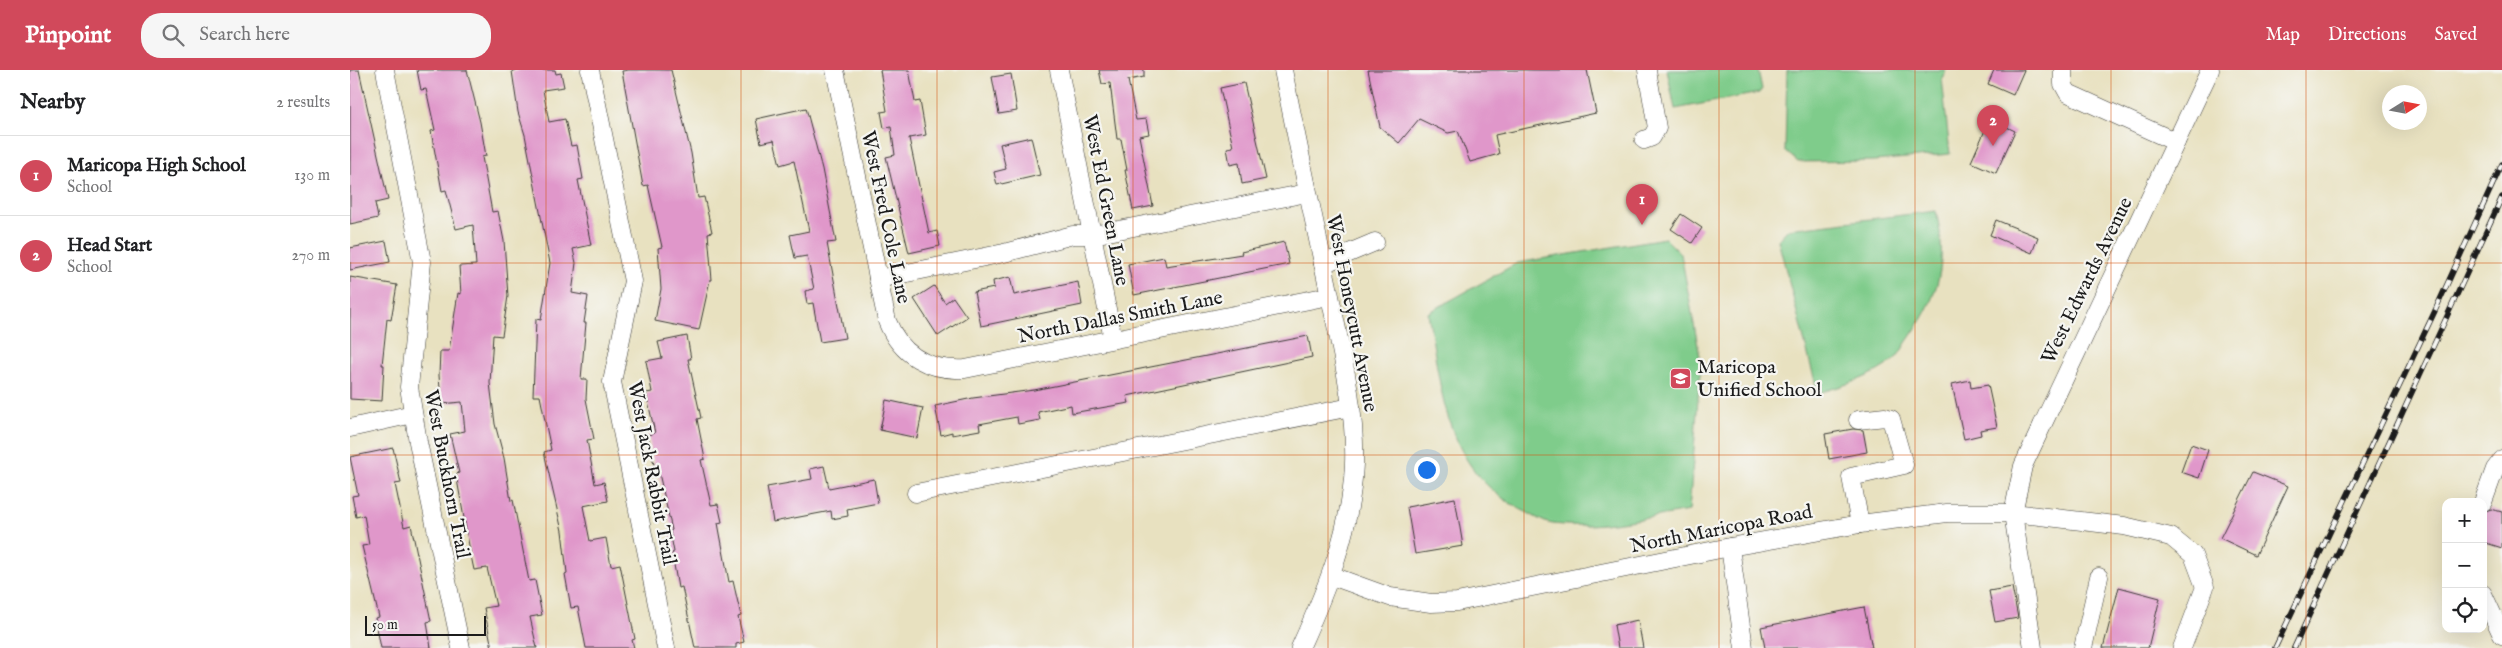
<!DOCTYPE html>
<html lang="en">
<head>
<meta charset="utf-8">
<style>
	:root { --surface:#fff; --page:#f6f6f6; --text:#202124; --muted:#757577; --line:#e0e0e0; --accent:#d1495b }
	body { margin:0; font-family:"IM FELL English",serif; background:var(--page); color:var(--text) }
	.controls { position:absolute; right:15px; bottom:15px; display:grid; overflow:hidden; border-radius:10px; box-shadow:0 5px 20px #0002 }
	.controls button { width:45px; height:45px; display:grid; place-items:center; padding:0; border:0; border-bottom:1px solid var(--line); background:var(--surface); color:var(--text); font:25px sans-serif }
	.compass { position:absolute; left:2032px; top:15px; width:45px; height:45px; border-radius:50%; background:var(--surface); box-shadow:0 5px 20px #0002; rotate:79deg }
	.scale { position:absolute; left:15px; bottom:12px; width:121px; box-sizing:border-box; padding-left:5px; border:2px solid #1c1c1c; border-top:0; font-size:14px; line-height:18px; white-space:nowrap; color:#1c1c1c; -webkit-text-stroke:4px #f6f6f2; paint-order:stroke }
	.you { position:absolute; left:1076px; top:399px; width:18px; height:18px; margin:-12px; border:4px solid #fff; border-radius:50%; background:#1a73e8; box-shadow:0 0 0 8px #1a73e833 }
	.badge { display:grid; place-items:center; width:32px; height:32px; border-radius:50%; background:var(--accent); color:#fff; font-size:16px; font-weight:700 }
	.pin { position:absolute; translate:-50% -41px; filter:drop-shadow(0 1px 2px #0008) }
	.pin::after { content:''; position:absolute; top:26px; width:18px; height:15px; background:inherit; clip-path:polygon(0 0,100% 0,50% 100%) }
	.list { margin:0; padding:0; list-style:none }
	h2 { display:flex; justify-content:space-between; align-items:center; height:65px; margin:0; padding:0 20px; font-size:21px }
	h2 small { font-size:16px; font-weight:400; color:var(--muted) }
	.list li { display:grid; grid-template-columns:32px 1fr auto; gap:15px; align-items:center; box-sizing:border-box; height:80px; padding:0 20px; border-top:1px solid var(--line) }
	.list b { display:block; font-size:19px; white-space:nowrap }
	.list p { margin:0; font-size:16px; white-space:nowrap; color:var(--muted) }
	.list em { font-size:16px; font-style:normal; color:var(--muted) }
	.icon { flex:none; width:28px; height:28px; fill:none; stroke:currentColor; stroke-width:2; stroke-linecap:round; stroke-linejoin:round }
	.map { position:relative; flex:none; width:2152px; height:578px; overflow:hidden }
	header { display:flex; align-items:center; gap:30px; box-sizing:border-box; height:70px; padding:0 25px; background:var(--accent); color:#fff }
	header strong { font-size:24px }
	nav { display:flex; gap:28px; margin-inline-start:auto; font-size:18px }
	.search { width:350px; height:45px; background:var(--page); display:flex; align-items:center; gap:12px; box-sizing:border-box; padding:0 18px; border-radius:20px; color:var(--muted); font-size:19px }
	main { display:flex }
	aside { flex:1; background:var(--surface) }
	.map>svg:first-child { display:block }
	.green { fill:#7fcc8b; stroke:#4e7454 }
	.building { fill:#e097ca }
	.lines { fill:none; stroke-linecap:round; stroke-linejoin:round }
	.minor-casing { stroke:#3b3a35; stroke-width:19 }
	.minor { stroke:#fff; stroke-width:18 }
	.rail-casing { stroke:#1c1c1c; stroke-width:5.5 }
	.rail { stroke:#f6f6f2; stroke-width:4; stroke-dasharray:11; stroke-linecap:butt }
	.grid { fill:none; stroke:#d4530e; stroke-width:1; stroke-opacity:0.55 }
	.labels { text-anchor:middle; stroke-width:4.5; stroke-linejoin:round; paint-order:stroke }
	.street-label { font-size:20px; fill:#1c1c1c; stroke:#f6f6f2 }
	.poi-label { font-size:20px; fill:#1c1c1c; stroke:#f6f6f2; text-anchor:start }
</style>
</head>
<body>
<header>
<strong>Pinpoint</strong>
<div class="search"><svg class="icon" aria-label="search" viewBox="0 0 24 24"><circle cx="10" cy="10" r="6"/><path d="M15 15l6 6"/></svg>Search here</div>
<nav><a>Map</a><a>Directions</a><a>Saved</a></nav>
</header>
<main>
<aside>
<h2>Nearby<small>2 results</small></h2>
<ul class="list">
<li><span class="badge">1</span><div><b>Maricopa High School</b><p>School</p></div><em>130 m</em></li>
<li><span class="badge">2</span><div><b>Head Start</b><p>School</p></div><em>270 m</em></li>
</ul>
</aside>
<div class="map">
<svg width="2152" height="578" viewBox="0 0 2152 578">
	<rect width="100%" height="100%" fill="#f6f6f2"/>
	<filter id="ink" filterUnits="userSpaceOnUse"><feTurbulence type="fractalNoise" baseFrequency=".02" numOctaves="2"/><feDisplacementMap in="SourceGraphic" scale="10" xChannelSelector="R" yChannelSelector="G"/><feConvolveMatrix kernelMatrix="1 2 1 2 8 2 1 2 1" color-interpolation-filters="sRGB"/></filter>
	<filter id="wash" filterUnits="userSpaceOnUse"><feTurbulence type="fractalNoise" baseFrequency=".0096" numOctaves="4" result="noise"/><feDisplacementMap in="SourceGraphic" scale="20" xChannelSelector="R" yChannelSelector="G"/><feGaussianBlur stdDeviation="1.12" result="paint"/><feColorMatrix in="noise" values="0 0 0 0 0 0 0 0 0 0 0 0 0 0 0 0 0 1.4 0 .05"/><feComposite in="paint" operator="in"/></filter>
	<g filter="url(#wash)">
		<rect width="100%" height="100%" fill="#e8e1c0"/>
		<g class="green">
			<polygon points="1317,0 1408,0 1412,19 1409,23 1325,39"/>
			<polygon points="1437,0 1596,0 1592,8 1600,84 1524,91 1448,92 1435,81"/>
			<path d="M 1586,141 C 1598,192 1590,224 1560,267 C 1555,273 1551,283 1545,289 C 1526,306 1493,316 1468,323 L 1428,170 L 1438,159 Z"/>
			<path d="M 1315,168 L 1331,184 L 1351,292 L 1339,441 C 1294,448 1248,459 1203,454 C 1193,453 1181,444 1172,440 C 1093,399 1092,320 1078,243 L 1167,193 Z"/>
		</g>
		<g id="blocks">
			<g class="building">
				<polygon points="0,0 9,0 38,130 25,133 28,148 0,154"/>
				<polygon points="67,0 117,0 130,52 136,86 132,87 142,142 148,141 154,171 158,226 152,266 143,265 140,313 145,354 154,388 161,431 163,430 179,511 185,510 192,545 180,547 187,578 142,578 134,538 146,536 137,498 124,500 120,481 106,404 109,403 100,364 115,361 112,332 91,334 89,305 90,281 99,281 108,223 111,224 109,196 126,195 123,155 106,159 96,120 92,121 81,61 85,60 76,19 71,20"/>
				<polygon points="168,0 205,0 206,4 211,3 214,17 193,20 199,52 215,49 221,76 227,75 233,109 228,110 241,175 223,179 226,193 222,223 238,226 234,253 236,253 231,309 237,309 236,329 244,369 237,370 245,414 254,412 258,431 233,436 240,471 256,468 261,496 270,494 285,569 282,570 284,578 236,578 228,537 221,538 215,504 217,503 212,461 194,382 201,380 190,326 183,326 186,249 191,250 200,193 175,65 168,42 162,1"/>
				<polygon points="279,0 321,0 341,83 348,128 354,127 362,162 358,163 362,210 360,210 349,260 305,251 311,219 308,178 312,177 298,115 293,116 272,1"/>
				<polygon points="530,0 559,0 565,32 570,31 576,65 559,68 579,163 587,161 590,176 559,183 536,87 545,85 541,57 534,58 531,42 537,41"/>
				<polygon points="749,0 794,0 794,7 778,10 786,50 796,49 799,64 789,66 803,136 783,140 775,100 777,100 771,69 767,69 760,13 752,14"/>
				<polygon points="1018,0 1237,0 1246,43 1145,65 1149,84 1120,92 1108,61 1098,63 1069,49 1049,73 1030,57"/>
				<polygon points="1644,0 1674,0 1663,25 1638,14"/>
				<polygon points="661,4 667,41 649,44 642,7"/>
				<polygon points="894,13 916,109 892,114 889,93 880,95 877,78 883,77 870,18"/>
				<polygon points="456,38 472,99 486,172 477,173 495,268 470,272 463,233 457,234 455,221 464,219 457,186 445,188 440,165 459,161 444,91 430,95 424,70 411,73 406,49"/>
				<polygon points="1640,49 1665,61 1646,103 1621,92"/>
				<polygon points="681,67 690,105 647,115 644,102 656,99 650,74"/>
				<polygon points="1331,144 1352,158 1342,173 1321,159"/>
				<polygon points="1646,150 1688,167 1682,183 1640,165"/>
				<polygon points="36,171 40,192 0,200 0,178"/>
				<polygon points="934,172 939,194 784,225 778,194 814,187 816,196 892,184 891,182"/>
				<polygon points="0,207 47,215 41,250 37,249 32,295 34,295 32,331 0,329"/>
				<polygon points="660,207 664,225 728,212 732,235 631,256 624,222 644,218 643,211"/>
				<polygon points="584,216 595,233 603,227 617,247 588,266 564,229"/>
				<polygon points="337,266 341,289 338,289 351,348 347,349 355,389 351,390 361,435 368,434 372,452 368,453 379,512 383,511 391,546 388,547 394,572 386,574 386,578 345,578 332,517 328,518 322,483 324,482 320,461 322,460 308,399 305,400 298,365 305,363 296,323 302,322 296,291 312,288 308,272"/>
				<polygon points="958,266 962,287 777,326 779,333 722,343 721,335 688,342 690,350 668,354 667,347 629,354 630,360 602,365 602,362 591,365 585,336 623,328 684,320"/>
				<polygon points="1620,310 1621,318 1638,315 1647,357 1630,360 1631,365 1614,369 1602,314"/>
				<polygon points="536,330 573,338 567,368 530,360"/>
				<polygon points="1503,359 1513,360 1517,382 1479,389 1475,364"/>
				<polygon points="1841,374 1858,380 1849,408 1831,402"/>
				<polygon points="43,378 51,413 45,414 54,457 61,455 81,551 77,552 81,578 31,578 25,548 29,547 12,476 19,475 14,445 6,447 2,426 8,425 0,387"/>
				<polygon points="474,396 479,418 524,409 528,433 497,439 498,446 482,449 481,441 423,452 417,417 462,409 460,399"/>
				<polygon points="1903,402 1938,416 1906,485 1870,468"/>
				<polygon points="1105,428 1113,476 1065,484 1057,437"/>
				<polygon points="2141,439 2152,442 2152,478 2133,472 2133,442"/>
				<polygon points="1662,517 1668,548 1645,552 1639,521"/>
				<polygon points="1769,517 1810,528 1798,578 1753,578"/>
				<polygon points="1514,537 1522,578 1415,578 1411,557"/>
				<polygon points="1288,550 1293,578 1268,578 1264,555"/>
			</g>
		</g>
	</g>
	<g filter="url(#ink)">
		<use href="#blocks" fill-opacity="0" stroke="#3b3a35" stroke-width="1"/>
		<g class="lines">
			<defs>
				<g id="minor">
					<polyline points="35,0 72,192 59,317 68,372 111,578"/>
					<polyline points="240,0 283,211 262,312 316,578"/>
					<path d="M 485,0 L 537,251 C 551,286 579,301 615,299 L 979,226"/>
					<polyline points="709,0 763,269"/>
					<path d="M 933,0 C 948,76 964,151 980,226 C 991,281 1006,337 1004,394 C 1001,461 977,518 950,578"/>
					<polyline points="1713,0 1713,14 1718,23 1826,72"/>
					<polyline points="1294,70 1302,67 1307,58 1297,0"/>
					<polyline points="973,194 1025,172"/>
					<polyline points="528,209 654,183 723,165 743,165 957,123"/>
					<polyline points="1508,350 1535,347 1541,349 1554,395 1501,407 1510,454"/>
					<polyline points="0,358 63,344"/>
					<polyline points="566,423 1001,337"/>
					<polyline points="2133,432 2145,399 2152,390"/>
					<polyline points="1380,477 1394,578"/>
					<polyline points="982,506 1040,527 1081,533 1107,532 1380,477 1510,454 1597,443 1663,443 1774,456 1821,467 1843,485 1855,517 1832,578"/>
					<polyline points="2133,524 2152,565"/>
					<polyline points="1683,578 1663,443 1673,396 1860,0"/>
					<polyline points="1733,578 1749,507"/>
				</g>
			</defs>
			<use href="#minor" class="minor-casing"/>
			<use href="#minor" class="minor"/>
			<defs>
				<g id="rail">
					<polyline points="1925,578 2084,243 2152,94"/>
					<polyline points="1944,578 2152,127"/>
				</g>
			</defs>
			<use href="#rail" class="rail-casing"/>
			<use href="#rail" class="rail"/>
		</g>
	</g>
	<path class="grid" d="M 196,0 L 196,578M 391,0 L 391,578M 587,0 L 587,578M 783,0 L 783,578M 978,0 L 978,578M 1174,0 L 1174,578M 1369,0 L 1369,578M 1565,0 L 1565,578M 1761,0 L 1761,578M 1956,0 L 1956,578M 0,193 L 2152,193M 0,385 L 2152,385"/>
	<defs>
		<symbol id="school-square" viewBox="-11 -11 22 22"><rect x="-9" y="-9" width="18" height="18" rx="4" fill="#d1495b" stroke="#f6f6f2"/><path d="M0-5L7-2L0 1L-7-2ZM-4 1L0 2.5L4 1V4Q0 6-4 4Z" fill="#fff"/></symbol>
	</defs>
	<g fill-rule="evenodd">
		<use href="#school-square" x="1318" y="296" width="25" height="25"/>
	</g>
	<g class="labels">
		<g class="street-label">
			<text transform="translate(757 130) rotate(79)" y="7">West Ed Green Lane</text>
			<text transform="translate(537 147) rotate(78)" y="7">West Fred Cole Lane</text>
			<text transform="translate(1736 210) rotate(-64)" y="7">West Edwards Avenue</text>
			<text transform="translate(1003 243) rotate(79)" y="7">West Honeycutt Avenue</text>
			<text transform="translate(770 246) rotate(-11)" y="7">North Dallas Smith Lane</text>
			<text transform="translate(303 403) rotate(79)" y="7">West Jack Rabbit Trail</text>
			<text transform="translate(98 404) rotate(79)" y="7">West Buckhorn Trail</text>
			<text transform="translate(1371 458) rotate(-11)" y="7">North Maricopa Road</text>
		</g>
		<g class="poi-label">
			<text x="1347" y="303">Maricopa<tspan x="1347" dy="23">Unified School</tspan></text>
		</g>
	</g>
</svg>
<div class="controls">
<button>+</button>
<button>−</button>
<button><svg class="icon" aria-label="locate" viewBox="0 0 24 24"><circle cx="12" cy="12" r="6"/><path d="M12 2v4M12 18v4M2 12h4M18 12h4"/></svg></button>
</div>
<svg class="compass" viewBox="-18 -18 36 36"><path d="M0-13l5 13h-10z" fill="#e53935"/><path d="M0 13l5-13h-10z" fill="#757577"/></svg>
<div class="scale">50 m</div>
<div class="you"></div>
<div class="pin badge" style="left:1292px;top:155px">1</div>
<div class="pin badge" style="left:1643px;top:76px">2</div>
</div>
</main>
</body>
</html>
